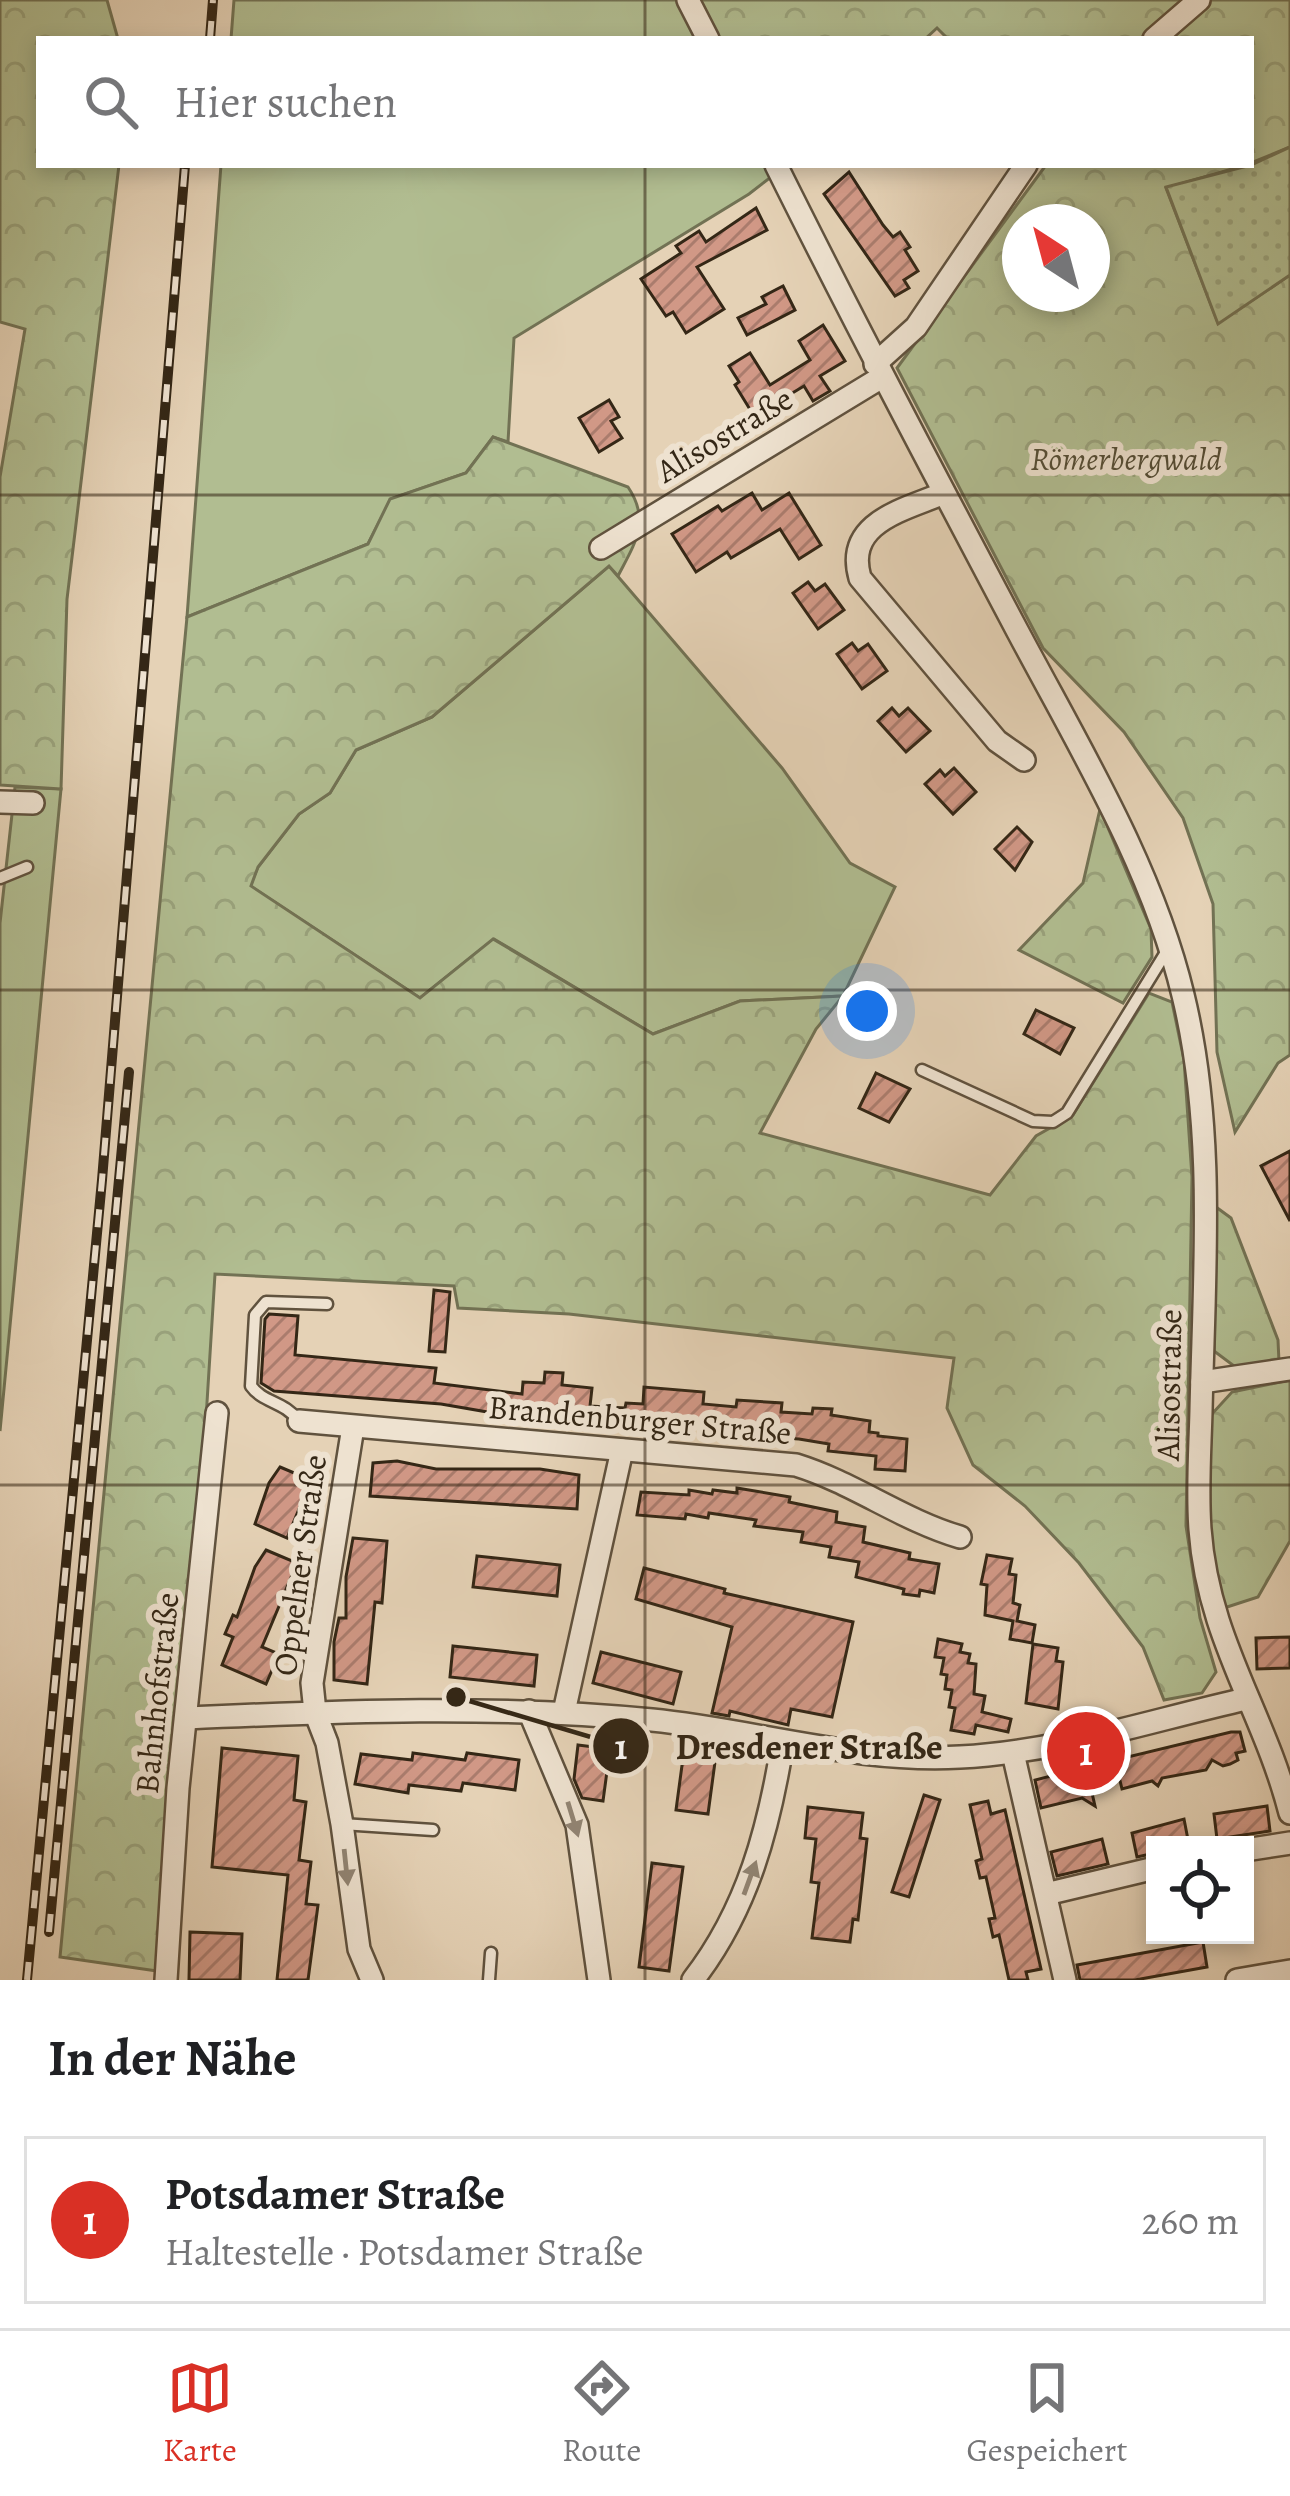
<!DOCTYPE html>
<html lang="de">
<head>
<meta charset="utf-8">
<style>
	:root { --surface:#fff; --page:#f2f2f2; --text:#202124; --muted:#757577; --line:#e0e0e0; --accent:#d93025 }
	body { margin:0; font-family:Alegreya,serif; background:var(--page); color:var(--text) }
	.controls { position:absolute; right:36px; bottom:36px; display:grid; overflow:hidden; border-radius:0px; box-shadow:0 6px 18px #0003 }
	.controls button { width:108px; height:108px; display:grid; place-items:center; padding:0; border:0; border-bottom:3px solid var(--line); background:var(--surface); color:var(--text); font:60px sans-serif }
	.compass { position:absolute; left:1002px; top:204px; width:108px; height:108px; border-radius:50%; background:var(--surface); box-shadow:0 6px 18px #0003; rotate:324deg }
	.you { position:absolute; left:867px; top:1011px; width:42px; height:42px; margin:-30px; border:9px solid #fff; border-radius:50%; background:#1a73e8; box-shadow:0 0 0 18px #1a73e833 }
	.badge { display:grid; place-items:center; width:78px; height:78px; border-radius:50%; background:var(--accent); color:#fff; font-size:39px; font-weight:700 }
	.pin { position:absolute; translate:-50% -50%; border:6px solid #fff; box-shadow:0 3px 12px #0006 }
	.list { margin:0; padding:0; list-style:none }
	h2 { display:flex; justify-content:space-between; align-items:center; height:156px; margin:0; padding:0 48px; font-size:51px }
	h2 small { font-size:39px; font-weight:400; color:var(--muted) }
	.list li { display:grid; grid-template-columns:78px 1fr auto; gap:36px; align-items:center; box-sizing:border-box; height:168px; margin:0 24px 24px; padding:0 24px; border:3px solid var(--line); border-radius:0px }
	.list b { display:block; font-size:45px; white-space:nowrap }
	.list p { margin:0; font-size:39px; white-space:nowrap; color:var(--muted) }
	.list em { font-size:39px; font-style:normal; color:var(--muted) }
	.icon { flex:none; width:66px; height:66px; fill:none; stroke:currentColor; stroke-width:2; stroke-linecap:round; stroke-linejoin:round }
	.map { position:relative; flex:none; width:1290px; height:1980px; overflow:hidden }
	.search { position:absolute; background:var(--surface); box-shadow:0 6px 18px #0003; left:36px; right:36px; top:36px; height:132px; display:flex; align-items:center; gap:30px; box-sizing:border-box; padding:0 42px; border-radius:0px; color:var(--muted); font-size:45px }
	.sheet { height:348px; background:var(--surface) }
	nav { display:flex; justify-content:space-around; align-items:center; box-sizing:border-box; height:168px; border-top:3px solid var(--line); background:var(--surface); font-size:33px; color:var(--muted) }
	nav a { display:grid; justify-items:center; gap:6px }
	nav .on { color:var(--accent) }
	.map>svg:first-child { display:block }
	.grass { fill:#b1bd91; stroke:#727254; stroke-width:3 }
	.forest { fill:url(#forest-crowns); stroke:#727254; stroke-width:3; fill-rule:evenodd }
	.park { fill:url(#park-dots); stroke:#727254; stroke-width:3 }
	.building { fill:url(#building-hatch); stroke:#342716; stroke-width:3 }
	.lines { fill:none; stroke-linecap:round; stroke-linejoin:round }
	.service-casing { stroke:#60523e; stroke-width:15 }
	.minor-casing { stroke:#60523e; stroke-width:26 }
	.service { stroke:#eee2d0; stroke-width:10 }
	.minor { stroke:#eee2d0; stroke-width:21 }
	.rail-casing { stroke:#342716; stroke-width:10 }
	.rail { stroke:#eee2d0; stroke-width:6; stroke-dasharray:18; stroke-linecap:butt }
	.oneway { fill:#918473 }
	.grid { fill:none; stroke:#342716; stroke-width:3; stroke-opacity:0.55 }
	.labels { text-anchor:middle; stroke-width:12; stroke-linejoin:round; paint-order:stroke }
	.street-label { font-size:33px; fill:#342716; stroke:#eee2d0 }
	.park-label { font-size:33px; font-style:italic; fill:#534c35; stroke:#eee2d0 }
	.leader { fill:none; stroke:#342716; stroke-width:4.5 }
	.callout-dot { fill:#342716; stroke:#eee2d0; stroke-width:4.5 }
	.mark-label { font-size:36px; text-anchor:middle; font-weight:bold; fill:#fff }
	.callout-label { font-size:36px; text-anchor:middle; font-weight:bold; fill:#342716; stroke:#eee2d0; stroke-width:12; stroke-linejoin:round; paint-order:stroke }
</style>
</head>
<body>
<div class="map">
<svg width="1290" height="1980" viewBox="0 0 1290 1980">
	<defs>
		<pattern id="forest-crowns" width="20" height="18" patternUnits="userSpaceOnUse" patternTransform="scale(3)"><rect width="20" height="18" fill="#b1bd91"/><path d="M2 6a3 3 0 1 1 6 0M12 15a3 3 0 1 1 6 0" fill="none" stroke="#99a27c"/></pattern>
		<pattern id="park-dots" width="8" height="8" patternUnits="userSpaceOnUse" patternTransform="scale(3)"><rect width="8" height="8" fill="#b1bd91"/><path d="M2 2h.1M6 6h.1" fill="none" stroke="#99a27c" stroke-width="1.8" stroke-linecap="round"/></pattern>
		<pattern id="building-hatch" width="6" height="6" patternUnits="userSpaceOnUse" patternTransform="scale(3)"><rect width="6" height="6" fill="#d19886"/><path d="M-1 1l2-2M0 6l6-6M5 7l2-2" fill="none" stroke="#aa7c6d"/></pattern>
	</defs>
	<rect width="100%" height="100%" fill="#e5d2b6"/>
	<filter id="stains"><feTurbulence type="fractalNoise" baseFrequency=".00167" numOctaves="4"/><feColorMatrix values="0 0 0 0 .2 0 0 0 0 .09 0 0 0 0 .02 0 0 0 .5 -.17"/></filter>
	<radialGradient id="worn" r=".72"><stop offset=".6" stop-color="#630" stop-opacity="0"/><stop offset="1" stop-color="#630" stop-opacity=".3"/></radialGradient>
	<g class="grass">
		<polygon points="234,0 694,0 715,39 231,39"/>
		<polygon points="221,165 783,165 784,167 749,194 514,338 508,442 493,437 466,473 391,499 368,544 187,617"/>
		<polygon points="609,566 782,768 850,863 895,887 843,996 740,1001 653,1034 494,939 420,998 250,886 258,867 299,814 330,793 356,750 432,717"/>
		<polygon points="15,787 61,789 0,1431 0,923"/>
	</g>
	<g class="forest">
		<polygon points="0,0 107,0 118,39 39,39 39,165 119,165 67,599 61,789 0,785 0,477 25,329 0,322"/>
		<polygon points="694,0 1290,0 1290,147 1251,163 1251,39 948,39 937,28 925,39 715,39"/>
		<path d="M 1046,165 L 1246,165 L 1166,188 L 1218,323 L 1290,275 L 1290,1055 L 1278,1063 L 1235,1132 L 1217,1052 L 1213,904 L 1183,818 L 1124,732 L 1043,648 L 897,368 ZM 1020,222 L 1092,222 L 1092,294 L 1020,294 Z"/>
		<path d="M 493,437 L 628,487 C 651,521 635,543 618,576 L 609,566 L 432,717 L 356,750 L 330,793 L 299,814 L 258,867 L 251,886 L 420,998 L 493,939 L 653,1034 L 740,1001 L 843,996 L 816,1029 L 760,1133 L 990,1195 L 1036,1136 L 1073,1115 L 1149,993 L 1172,1002 L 1184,1060 L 1192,1177 L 1186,1526 L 1200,1618 L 1216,1672 L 1202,1693 L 1164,1700 L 1143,1647 L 1079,1563 L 1025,1506 L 973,1465 L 947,1408 L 954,1358 L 569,1314 L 458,1308 L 454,1286 L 215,1274 L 193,1627 L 157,1971 L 60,1957 L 187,617 L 368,544 L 390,499 L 466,473 Z"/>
		<polygon points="1100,809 1151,929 1152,957 1123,1003 1019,950 1083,883"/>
		<polygon points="1216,1207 1231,1218 1278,1340 1279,1362 1238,1369 1214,1351"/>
		<polygon points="1290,1380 1290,1541 1258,1597 1221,1609 1209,1526 1211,1415 1232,1392"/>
	</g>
	<polygon class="park" points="1290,147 1290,275 1218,324 1166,187 1251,165"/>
	<g class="building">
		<polygon points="849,172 883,225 893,237 900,232 910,247 905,250 918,271 904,280 909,288 895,296 824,194"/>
		<polygon points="756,208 767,230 697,267 724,309 686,333 673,312 666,316 641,279 681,253 676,246 699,231 706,242"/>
		<polygon points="783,286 795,310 747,335 738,318 766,304 762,297"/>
		<polygon points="823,325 845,361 820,376 830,391 813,401 804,386 754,416 735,385 739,382 729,366 750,353 770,385 810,360 799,341"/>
		<polygon points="609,400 619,417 611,421 622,438 599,452 579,418"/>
		<polygon points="752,493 762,510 789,493 821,545 799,559 780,529 731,558 727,552 696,572 672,534 718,506 722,511"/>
		<polygon points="808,582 815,591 825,584 844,610 818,629 793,593"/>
		<polygon points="852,643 858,651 868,644 887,671 862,689 837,654"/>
		<polygon points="892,708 899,716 908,708 930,731 906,752 878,721"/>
		<polygon points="954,768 976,792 953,814 925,784 940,770 945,776"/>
		<polygon points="1017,827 1032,842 1015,870 995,849"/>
		<polygon points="1036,1010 1074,1028 1060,1054 1024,1034"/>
		<polygon points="876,1073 910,1089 889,1122 859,1108"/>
		<polygon points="1290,1151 1290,1221 1261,1166"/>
		<polygon points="434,1290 450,1292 445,1352 429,1351"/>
		<polygon points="269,1314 298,1316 295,1355 436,1368 434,1383 522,1394 523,1382 544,1383 545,1372 563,1373 562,1385 592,1388 590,1406 625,1408 626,1403 643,1404 644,1387 704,1392 703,1404 736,1407 737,1400 782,1403 781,1412 812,1414 813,1408 832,1409 831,1415 870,1421 869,1432 878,1433 878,1436 907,1439 905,1471 875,1469 876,1456 828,1451 829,1444 799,1439 701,1433 702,1428 655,1424 528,1419 441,1404 274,1391 261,1383 265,1319"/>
		<polygon points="397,1461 436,1469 540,1469 579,1475 577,1509 370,1496 373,1463"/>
		<polygon points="280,1467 311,1480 287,1538 255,1524 269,1483"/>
		<polygon points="737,1488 790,1497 789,1502 837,1512 836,1522 865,1527 863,1542 910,1553 909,1559 939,1564 934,1593 920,1590 919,1596 903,1594 904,1589 856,1577 859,1562 829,1557 831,1547 801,1542 803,1532 754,1526 756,1520 709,1513 708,1518 686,1514 685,1519 637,1515 641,1492 689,1495 689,1490 712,1494 713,1490 737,1493"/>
		<polygon points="353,1538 387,1541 382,1603 375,1602 367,1684 334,1680 334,1642 339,1618 346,1618 346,1577"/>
		<polygon points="266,1550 297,1563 262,1647 279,1654 266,1684 222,1665 233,1637 225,1634 233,1615 237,1617 255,1567"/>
		<polygon points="987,1555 1012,1559 1009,1574 1016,1575 1013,1603 1020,1605 1017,1621 1035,1625 1032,1643 1010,1639 1013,1621 985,1615 987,1585 981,1584"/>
		<polygon points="477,1556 560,1565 557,1596 473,1587"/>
		<polygon points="644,1568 725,1589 724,1593 853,1622 832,1717 791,1709 788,1725 730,1711 729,1716 712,1713 732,1627 636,1599"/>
		<polygon points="1290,1637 1290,1668 1257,1669 1256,1638"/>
		<polygon points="938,1639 962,1644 960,1652 970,1654 968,1663 976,1664 974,1694 985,1696 982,1712 1011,1719 1008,1732 976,1725 974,1734 951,1730 955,1708 949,1707 952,1690 945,1689 947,1675 941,1674 944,1658 935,1657"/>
		<polygon points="1033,1644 1058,1648 1056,1661 1063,1662 1058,1709 1026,1703"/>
		<polygon points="453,1646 537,1655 534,1686 450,1677"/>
		<polygon points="601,1652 681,1672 673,1704 593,1683"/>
		<polygon points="1231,1732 1240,1732 1245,1751 1236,1753 1238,1760 1230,1764 1223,1766 1212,1760 1206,1770 1162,1778 1158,1786 1152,1781 1122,1789 1115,1760"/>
		<polygon points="578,1745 610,1749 603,1801 582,1798 574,1779"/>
		<polygon points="222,1748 298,1756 294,1800 306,1802 299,1860 311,1862 306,1904 318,1905 308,1980 277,1980 288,1875 212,1867"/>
		<polygon points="413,1753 465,1760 467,1753 519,1760 515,1790 463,1783 461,1791 409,1785 408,1793 355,1784 361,1754 412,1760"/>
		<polygon points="683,1758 715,1762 708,1814 676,1810"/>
		<polygon points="1086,1767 1095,1806 1082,1798 1041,1808 1035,1780"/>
		<polygon points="924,1795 940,1800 909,1897 892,1892"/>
		<polygon points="988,1801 991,1814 1005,1810 1041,1969 1026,1972 1028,1980 1009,1980 999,1935 993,1937 989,1919 995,1918 986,1877 980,1878 976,1861 982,1859 970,1805"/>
		<polygon points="1267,1806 1270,1831 1217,1839 1214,1814"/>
		<polygon points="808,1807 863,1813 860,1838 867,1839 858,1920 853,1919 850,1942 812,1938 819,1883 811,1882 816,1839 805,1838"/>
		<polygon points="1184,1819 1189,1845 1155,1845 1155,1853 1137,1857 1132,1833"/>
		<polygon points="1102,1839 1108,1864 1057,1876 1051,1852"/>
		<polygon points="652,1863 683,1867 669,1971 639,1967"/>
		<polygon points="190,1932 242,1934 240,1980 189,1980"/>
		<polygon points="1203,1942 1207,1967 1135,1980 1080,1980 1077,1965"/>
	</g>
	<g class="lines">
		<defs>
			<g id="service">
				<polyline points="0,878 27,867"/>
				<polyline points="922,1070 1033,1121 1053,1122 1067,1113 1168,949"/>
				<path d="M 299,1421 C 284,1401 263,1403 251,1386 L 255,1315 L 266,1302 L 327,1304"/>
				<polyline points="342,1824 433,1830"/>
				<polyline points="489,1980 491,1953"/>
			</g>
			<g id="minor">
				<polyline points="688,0 708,39"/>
				<polyline points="1154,39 1199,0"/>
				<path d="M 776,165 C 854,322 936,477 1018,632 C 1080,749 1152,866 1183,995 C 1216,1130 1204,1273 1201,1411 C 1200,1450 1197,1490 1200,1529 C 1208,1640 1264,1711 1290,1813"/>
				<polyline points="875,364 916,327 1026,165"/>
				<path d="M 944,493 C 904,510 844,522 860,578 L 997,741 L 1024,760"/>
				<polyline points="601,548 882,377"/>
				<polyline points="0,802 33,803"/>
				<polyline points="1202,1382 1290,1369"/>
				<path d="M 299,1421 L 796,1465 C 854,1483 902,1520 960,1537"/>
				<polyline points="353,1427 312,1683 315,1712 327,1743 342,1824 359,1949 372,1980"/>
				<polyline points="529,1711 577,1825 599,1980"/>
				<polyline points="564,1712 622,1450"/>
				<path d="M 187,1718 C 342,1711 497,1705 652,1720 C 754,1730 857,1763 960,1757 C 1058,1752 1152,1720 1246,1699"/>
				<polyline points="1013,1753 1065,1980"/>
				<polyline points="1245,1850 1290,1843"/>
				<polyline points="1046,1894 1155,1868"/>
				<polyline points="166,1980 178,1788 217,1413"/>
				<path d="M 693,1980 C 748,1909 769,1828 783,1741"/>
				<polyline points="1237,1980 1290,1971"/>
			</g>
		</defs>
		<use href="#service" class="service-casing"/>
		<use href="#minor" class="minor-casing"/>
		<use href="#service" class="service"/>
		<use href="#minor" class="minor"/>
		<defs>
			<g id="rail">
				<polyline points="210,39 213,0"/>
				<polyline points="49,1932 129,1072"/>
				<polyline points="27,1980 102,1180 185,165"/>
			</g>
		</defs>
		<use href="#rail" class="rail-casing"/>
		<use href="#rail" class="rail"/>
	</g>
	<defs><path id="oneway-solid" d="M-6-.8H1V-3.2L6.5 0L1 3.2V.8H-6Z" transform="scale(3)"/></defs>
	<g class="oneway">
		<use href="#oneway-solid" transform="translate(573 1819) rotate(73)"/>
		<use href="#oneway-solid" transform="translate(346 1867) rotate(84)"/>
		<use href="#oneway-solid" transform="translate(750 1878) rotate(-70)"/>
	</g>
	<path class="grid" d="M 645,0 L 645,39M 645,165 L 645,1980M 0,495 L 1290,495M 0,990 L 1290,990M 0,1485 L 1290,1485"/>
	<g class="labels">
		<g class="street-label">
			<text transform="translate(724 434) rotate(-31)" y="12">Alisostraße</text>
			<text transform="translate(1168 1385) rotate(-89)" y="12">Alisostraße</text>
			<text transform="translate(640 1419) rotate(5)" y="12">Brandenburger Straße</text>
			<text transform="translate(299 1565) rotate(-82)" y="12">Oppelner Straße</text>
			<text transform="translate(156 1693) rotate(-84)" y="12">Bahnhofstraße</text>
		</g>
		<g class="park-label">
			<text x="1126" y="470">Römerbergwald</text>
		</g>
	</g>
	<path class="leader" d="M456 1697L621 1746"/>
	<g class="callout-dot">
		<circle cx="456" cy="1697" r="12"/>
		<circle cx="621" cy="1746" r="30"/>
	</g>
	<g class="mark-label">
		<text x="621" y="1759">1</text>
	</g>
	<g class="callout-label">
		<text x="809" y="1759">Dresdener Straße</text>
	</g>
	<rect width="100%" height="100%" filter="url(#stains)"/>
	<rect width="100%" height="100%" fill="url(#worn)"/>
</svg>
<div class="controls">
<button><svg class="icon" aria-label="locate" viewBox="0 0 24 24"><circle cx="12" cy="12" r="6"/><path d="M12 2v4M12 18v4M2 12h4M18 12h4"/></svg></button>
</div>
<svg class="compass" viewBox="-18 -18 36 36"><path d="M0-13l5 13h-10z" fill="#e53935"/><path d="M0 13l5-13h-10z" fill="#757577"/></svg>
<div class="you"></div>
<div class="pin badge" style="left:1086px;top:1751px">1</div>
<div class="search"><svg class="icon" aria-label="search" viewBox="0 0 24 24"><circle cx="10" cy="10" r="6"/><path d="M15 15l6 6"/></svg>Hier suchen</div>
</div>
<section class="sheet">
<h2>In der Nähe<small></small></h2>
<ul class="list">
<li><span class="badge">1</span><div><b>Potsdamer Straße</b><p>Haltestelle · Potsdamer Straße</p></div><em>260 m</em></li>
</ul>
</section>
<nav>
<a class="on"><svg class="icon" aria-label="map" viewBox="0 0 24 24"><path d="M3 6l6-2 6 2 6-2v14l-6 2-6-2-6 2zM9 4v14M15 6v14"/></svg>Karte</a>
<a><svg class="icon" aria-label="directions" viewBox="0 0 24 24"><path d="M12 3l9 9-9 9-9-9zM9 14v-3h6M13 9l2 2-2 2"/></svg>Route</a>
<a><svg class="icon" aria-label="saved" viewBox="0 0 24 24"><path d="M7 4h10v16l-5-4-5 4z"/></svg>Gespeichert</a>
</nav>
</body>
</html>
